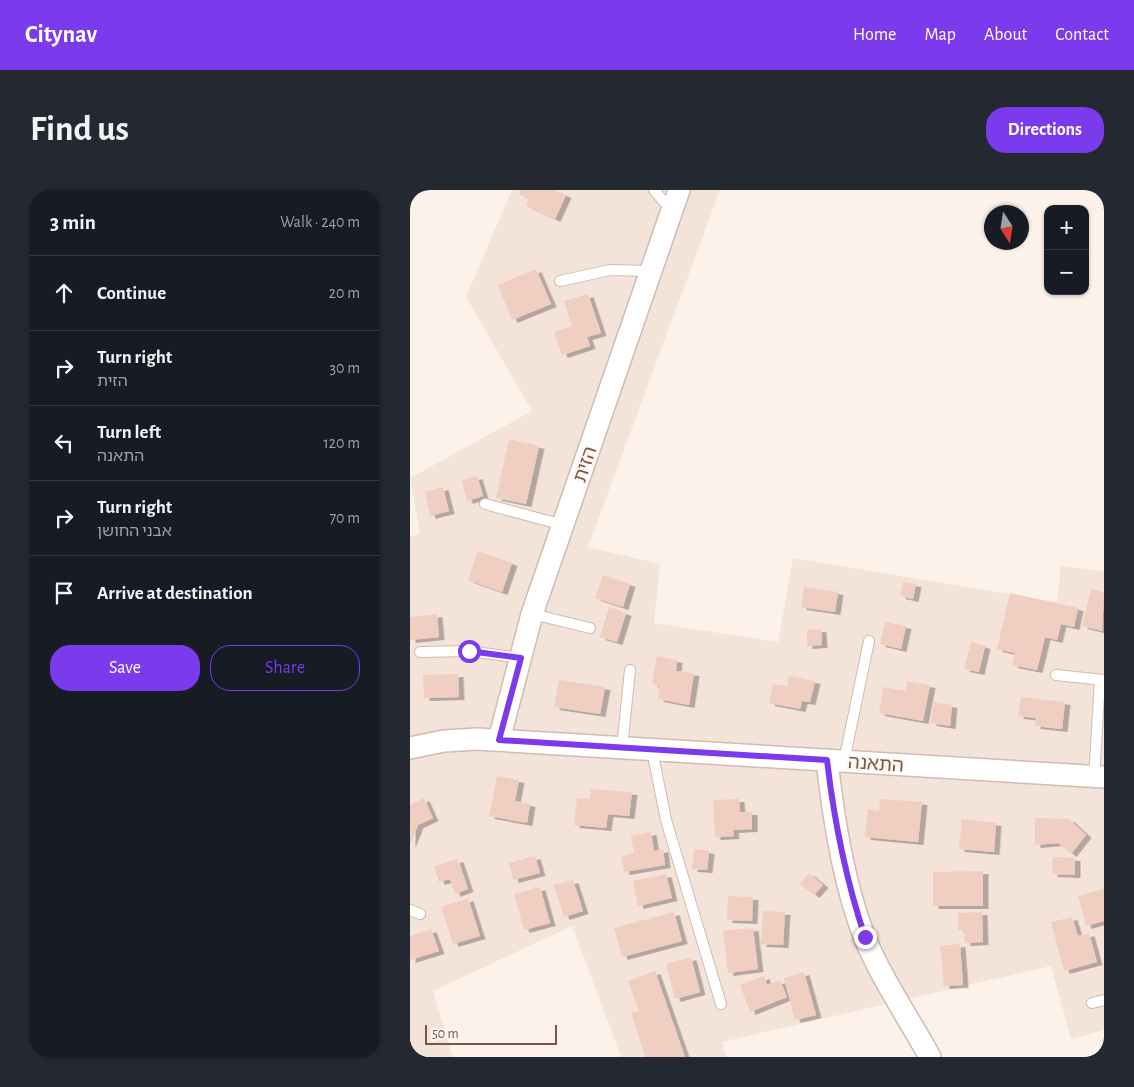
<!DOCTYPE html>
<html lang="en">
<head>
<meta charset="utf-8">
<style>
	:root { --surface:#171b24; --page:#242831; --text:#f1f3f6; --muted:#9ea1a6; --line:#363941; --accent:#7c3aed }
	body { margin:0; font-family:"Alegreya Sans","Noto Sans Hebrew",sans-serif; background:var(--page); color:var(--text) }
	.controls { position:absolute; right:15px; top:15px; display:grid; overflow:hidden; border-radius:10px; box-shadow:0 1px 4px #0004 }
	.controls button { width:45px; height:45px; display:grid; place-items:center; padding:0; border:0; border-bottom:1px solid var(--line); background:var(--surface); color:var(--text); font:25px sans-serif }
	.compass { position:absolute; left:574px; top:15px; width:45px; height:45px; border-radius:50%; background:var(--surface); box-shadow:0 1px 4px #0004; rotate:168deg }
	.scale { position:absolute; left:15px; bottom:12px; width:132px; box-sizing:border-box; padding-left:5px; border:2px solid #77564d; border-top:0; font-size:14px; line-height:18px; white-space:nowrap; color:#77564d; -webkit-text-stroke:4px #fff7f0; paint-order:stroke }
	.stop { position:absolute; width:15px; height:15px; margin:-11px; border:4px solid #7c3aed; border-radius:50%; background:#fff }
	.stop.end { background:#7c3aed; border-color:#fff; box-shadow:0 1px 5px #0008 }
	.list { margin:0; padding:0; list-style:none }
	h2 { display:flex; justify-content:space-between; align-items:center; height:65px; margin:0; padding:0 20px; font-size:21px }
	h2 small { font-size:16px; font-weight:400; color:var(--muted) }
	.list li { display:grid; grid-template-columns:32px 1fr auto; gap:15px; align-items:center; box-sizing:border-box; height:75px; padding:0 20px; border-top:1px solid var(--line) }
	.list b { display:block; font-size:19px; white-space:nowrap }
	.list p { margin:0; font-size:16px; white-space:nowrap; color:var(--muted) }
	.list em { font-size:16px; font-style:normal; color:var(--muted) }
	.actions { display:flex; gap:10px; padding:15px 20px }
	.actions a { flex:1; padding:11px 0; border:1px solid var(--accent); border-radius:20px; text-align:center; font-size:18px; color:var(--accent) }
	.actions .main { background:var(--accent); color:#fff }
	.icon { flex:none; width:28px; height:28px; fill:none; stroke:currentColor; stroke-width:2; stroke-linecap:round; stroke-linejoin:round }
	.map { position:relative; flex:none; width:694px; height:867px; overflow:hidden; border-radius:20px }
	header { display:flex; align-items:center; gap:30px; box-sizing:border-box; height:70px; padding:0 25px; background:var(--accent); color:#fff }
	header strong { font-size:24px }
	nav { display:flex; gap:28px; margin-inline-start:auto; font-size:18px }
	.intro { display:flex; align-items:center; justify-content:space-between; box-sizing:border-box; height:120px; padding:0 30px }
	h1 { margin:0; font-size:35px }
	.button { padding:12px 22px; border-radius:20px; background:var(--accent); color:#fff; font-size:18px; font-weight:700 }
	main { display:flex; gap:30px; padding:0 30px }
	aside { flex:1; background:var(--surface); border-radius:20px; box-shadow:0 1px 4px #0004 }
	.map>svg:first-child { display:block }
	.residential { fill:#f4e3d8 }
	.building { fill:#f1cec2; filter:url(#shadow) }
	.lines { fill:none; stroke-linecap:round; stroke-linejoin:round }
	.lane-casing { stroke:#d1bbb2; stroke-width:12 }
	.street-casing { stroke:#d1bbb2; stroke-width:24 }
	.lane { stroke:#fff; stroke-width:10 }
	.street { stroke:#fff; stroke-width:21 }
	.route { stroke:#7c3aed; stroke-width:6 }
	.labels { text-anchor:middle; stroke-width:4.5; stroke-linejoin:round; paint-order:stroke }
	.street-label { font-size:19px; fill:#77564d; stroke:#fff7f0 }
</style>
</head>
<body>
<header>
<strong>Citynav</strong>
<nav><a>Home</a><a>Map</a><a>About</a><a>Contact</a></nav>
</header>
<div class="intro"><h1>Find us</h1><a class="button">Directions</a></div>
<main>
<aside>
<h2>3 min<small>Walk · 240 m</small></h2>
<ul class="list">
<li><svg class="icon" aria-label="ahead" viewBox="0 0 24 24"><path d="M12 20V5M6 11l6-6 6 6"/></svg><div><b>Continue</b></div><em>20 m</em></li>
<li><svg class="icon" aria-label="right" viewBox="0 0 24 24"><path d="M7 20v-9h11M14 6l5 5-5 5"/></svg><div><b>Turn right</b><p>הזית</p></div><em>30 m</em></li>
<li><svg class="icon" aria-label="left" viewBox="0 0 24 24"><path d="M17 20v-9H6M10 6l-5 5 5 5"/></svg><div><b>Turn left</b><p>התאנה</p></div><em>120 m</em></li>
<li><svg class="icon" aria-label="right" viewBox="0 0 24 24"><path d="M7 20v-9h11M14 6l5 5-5 5"/></svg><div><b>Turn right</b><p>אבני החושן</p></div><em>70 m</em></li>
<li><svg class="icon" aria-label="arrive" viewBox="0 0 24 24"><path d="M6 21V4h12l-3 4 3 4H6"/></svg><div><b>Arrive at destination</b></div></li>
</ul>
<div class="actions"><a class="main">Save</a><a>Share</a></div>
</aside>
<div class="map">
<svg width="694" height="867" viewBox="0 0 694 867">
	<defs>
		<filter id="shadow"><feDropShadow dx="5.5" dy="3" stdDeviation="0" flood-color="#0004"/></filter>
	</defs>
	<rect width="100%" height="100%" fill="#fcf2ea"/>
	<polygon class="residential" points="102,0 310,0 178,357 250,374 244,433 368,452 383,368 647,412 651,376 694,381 694,840 661,849 641,776 312,852 316,867 211,867 162,736 23,801 43,867 0,867 0,347 10,343 0,288 122,221 56,107"/>
	<g class="building">
		<polygon points="111,0 144,0 156,5 145,29 116,16 119,8 109,4"/>
		<polygon points="126,79 141,114 102,130 88,95"/>
		<polygon points="178,104 191,143 177,147 180,156 152,165 144,142 162,136 154,111"/>
		<polygon points="99,249 129,256 116,314 86,308"/>
		<polygon points="67,286 73,306 57,311 52,290"/>
		<polygon points="33,297 39,321 20,326 15,302"/>
		<polygon points="68,361 102,373 92,402 58,390"/>
		<polygon points="193,385 220,394 213,417 185,408"/>
		<polygon points="493,392 506,394 503,409 490,406"/>
		<polygon points="394,397 428,402 425,422 391,417"/>
		<polygon points="681,399 694,402 692,441 672,436"/>
		<polygon points="600,403 668,418 664,437 651,434 647,450 635,447 627,480 602,475 605,463 587,459"/>
		<polygon points="199,417 216,423 207,452 190,447"/>
		<polygon points="27,424 29,447 0,450 0,427"/>
		<polygon points="475,432 496,436 491,459 470,454"/>
		<polygon points="411,439 412,455 397,456 397,440"/>
		<polygon points="561,452 575,456 569,482 554,479"/>
		<polygon points="247,466 267,470 266,481 284,483 279,515 248,509 250,496 242,494"/>
		<polygon points="48,484 49,507 14,508 13,485"/>
		<polygon points="379,486 405,491 400,512 392,511 390,519 359,513 363,494 377,496"/>
		<polygon points="149,490 195,497 190,524 144,517"/>
		<polygon points="497,491 520,495 513,531 469,523 473,497 496,501"/>
		<polygon points="611,507 655,512 652,539 625,536 626,528 608,526"/>
		<polygon points="524,512 542,515 540,536 521,533"/>
		<polygon points="87,586 109,590 105,611 120,614 117,633 79,626"/>
		<polygon points="181,599 222,602 219,626 198,624 196,638 164,635 167,608 180,609"/>
		<polygon points="14,608 23,628 8,635 0,655 0,615"/>
		<polygon points="329,609 330,622 342,622 342,639 323,640 324,646 305,647 303,610"/>
		<polygon points="470,609 512,612 508,652 455,647 458,619 469,621"/>
		<polygon points="625,628 659,629 676,645 661,664 648,653 625,655"/>
		<polygon points="552,629 586,633 584,662 549,659"/>
		<polygon points="241,642 244,661 253,659 255,675 214,682 211,666 224,663 221,646"/>
		<polygon points="284,659 299,661 297,680 282,679"/>
		<polygon points="125,666 130,683 103,690 99,673"/>
		<polygon points="643,667 665,668 665,685 642,684"/>
		<polygon points="48,669 58,699 45,704 40,689 29,692 24,676"/>
		<polygon points="573,681 573,716 523,716 523,682"/>
		<polygon points="399,683 413,695 404,705 390,694"/>
		<polygon points="256,684 262,708 228,716 223,691"/>
		<polygon points="163,690 173,721 154,727 144,695"/>
		<polygon points="130,697 140,733 114,740 104,704"/>
		<polygon points="694,699 694,731 676,736 668,706"/>
		<polygon points="318,706 343,707 342,731 317,730"/>
		<polygon points="58,708 70,746 43,754 31,717"/>
		<polygon points="353,721 375,722 373,755 351,754"/>
		<polygon points="264,722 272,751 212,767 204,738"/>
		<polygon points="572,722 573,752 555,753 554,739 548,740 548,723"/>
		<polygon points="662,727 668,746 679,743 687,772 654,781 641,732"/>
		<polygon points="343,738 348,779 318,783 313,741"/>
		<polygon points="21,739 29,761 0,770 0,746"/>
		<polygon points="550,754 553,795 534,796 530,756"/>
		<polygon points="281,767 290,802 265,809 256,774"/>
		<polygon points="245,781 275,867 235,867 221,822 229,821 218,791"/>
		<polygon points="394,782 406,825 385,830 374,788"/>
		<polygon points="354,786 357,795 370,790 377,807 340,822 330,795"/>
	</g>
	<g class="lines">
		<defs>
			<g id="lane">
				<polyline points="244,0 261,20"/>
				<polyline points="150,91 200,80 241,81"/>
				<polyline points="75,314 153,335"/>
				<polyline points="122,424 180,438"/>
				<polyline points="10,462 59,461 111,468"/>
				<polyline points="646,485 694,490"/>
				<polyline points="212,558 220,480"/>
				<polyline points="242,560 256,630 311,814"/>
				<polyline points="434,571 459,451"/>
				<polyline points="684,587 690,490"/>
				<polyline points="0,720 10,724"/>
				<polyline points="682,813 694,810"/>
			</g>
			<g id="street">
				<polyline points="89,550 122,424 269,0"/>
				<polyline points="0,558 34,551 67,549 694,587"/>
				<path d="M 417,570 C 423,626 434,694 454,746 C 471,788 498,827 520,867"/>
			</g>
		</defs>
		<use href="#lane" class="lane-casing"/>
		<use href="#street" class="street-casing"/>
		<use href="#lane" class="lane"/>
		<use href="#street" class="street"/>
	</g>
	<g class="lines">
		<path class="route" d="M 59,461 L 111,468 L 89,550 L 417,570 C 424,630 436,690 455,747"/>
	</g>
	<g class="labels">
		<g class="street-label">
			<text transform="translate(174 274) rotate(-71)" y="7">הזית</text>
			<text transform="translate(466 573) rotate(4)" y="7">התאנה</text>
		</g>
	</g>
</svg>
<div class="controls">
<button>+</button>
<button>−</button>
</div>
<svg class="compass" viewBox="-18 -18 36 36"><path d="M0-13l5 13h-10z" fill="#e53935"/><path d="M0 13l5-13h-10z" fill="#9ea1a6"/></svg>
<div class="scale">50 m</div>
<div class="stop" style="left:59px;top:461px"></div>
<div class="stop end" style="left:455px;top:747px"></div>
</div>
</main>
</body>
</html>
